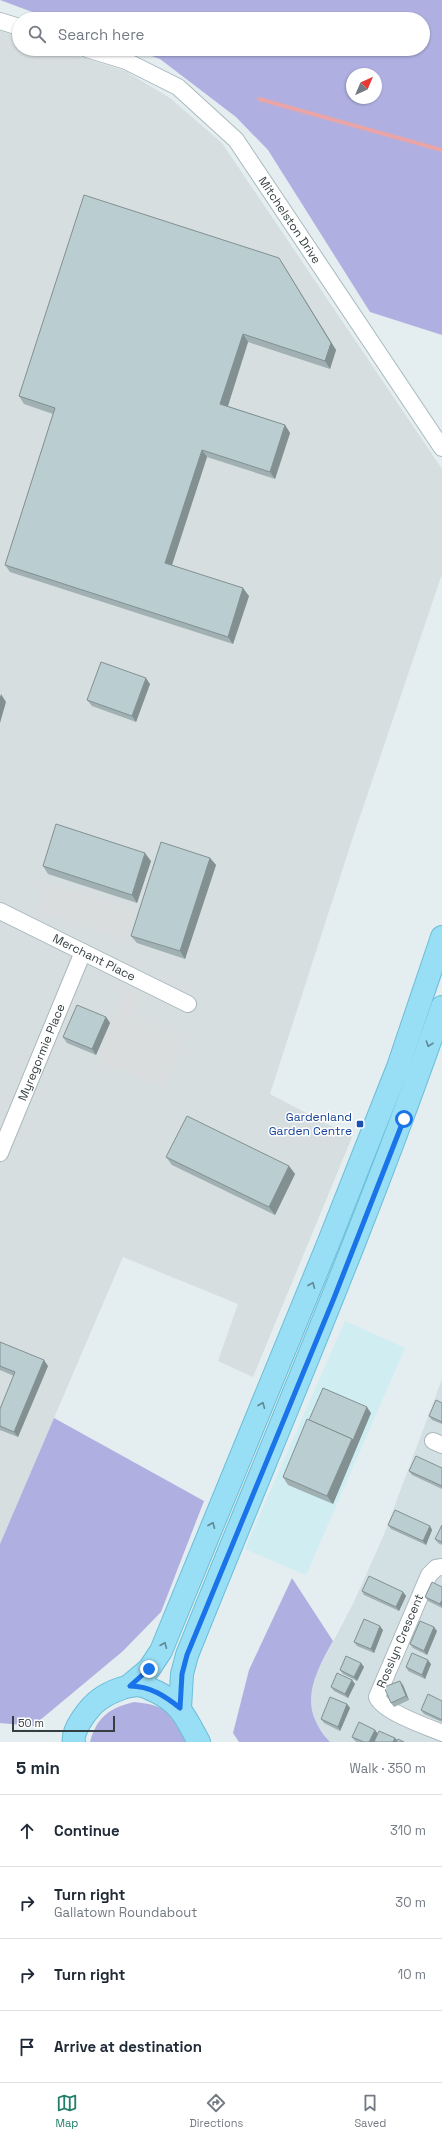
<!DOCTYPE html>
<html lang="en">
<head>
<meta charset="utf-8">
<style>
	:root { --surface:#fff; --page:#f6f6f7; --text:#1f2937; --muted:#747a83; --line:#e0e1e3; --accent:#217e6a }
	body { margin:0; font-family:"Space Grotesk",sans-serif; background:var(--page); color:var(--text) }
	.compass { position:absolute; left:346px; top:68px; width:36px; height:36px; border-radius:50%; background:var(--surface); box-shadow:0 1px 3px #0004; rotate:44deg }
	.scale { position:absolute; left:12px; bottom:10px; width:103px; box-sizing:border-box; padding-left:4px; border:2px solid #343f41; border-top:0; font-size:11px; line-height:14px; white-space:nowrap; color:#343f41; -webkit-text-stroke:3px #fff; paint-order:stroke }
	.stop { position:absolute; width:12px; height:12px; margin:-9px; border:3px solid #1a73e8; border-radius:50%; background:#fff }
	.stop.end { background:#1a73e8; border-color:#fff; box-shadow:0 1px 4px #0008 }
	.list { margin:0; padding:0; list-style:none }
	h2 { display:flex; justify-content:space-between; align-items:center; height:52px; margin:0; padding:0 16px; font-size:17px }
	h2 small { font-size:13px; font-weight:400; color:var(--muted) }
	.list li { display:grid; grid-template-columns:26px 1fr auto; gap:12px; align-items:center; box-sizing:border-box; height:72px; padding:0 16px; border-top:1px solid var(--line) }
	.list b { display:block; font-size:15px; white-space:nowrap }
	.list p { margin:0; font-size:13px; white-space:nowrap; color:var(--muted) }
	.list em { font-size:13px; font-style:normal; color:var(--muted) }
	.icon { flex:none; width:22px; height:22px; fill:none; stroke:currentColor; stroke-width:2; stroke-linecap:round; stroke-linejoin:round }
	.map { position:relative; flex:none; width:442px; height:1742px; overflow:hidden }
	.search { position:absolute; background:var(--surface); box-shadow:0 1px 3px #0004; left:12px; right:12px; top:12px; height:44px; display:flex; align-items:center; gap:10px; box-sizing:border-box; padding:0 14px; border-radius:22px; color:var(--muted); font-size:15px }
	.sheet { height:340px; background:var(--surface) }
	nav { display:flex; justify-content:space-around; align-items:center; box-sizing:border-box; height:56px; border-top:1px solid var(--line); background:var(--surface); font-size:11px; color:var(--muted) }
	nav a { display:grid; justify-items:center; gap:2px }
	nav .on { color:var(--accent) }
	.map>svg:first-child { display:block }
	.residential { fill:#d2e0e3 }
	.commercial { fill:#d0edf1 }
	.industrial { fill:#d6dedf }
	.green { fill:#afb0e1; fill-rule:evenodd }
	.parking { fill:#d9ddde }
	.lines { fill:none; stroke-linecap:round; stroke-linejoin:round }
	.stream { stroke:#e9a4a8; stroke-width:4 }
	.street-casing { stroke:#aab9bd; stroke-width:18 }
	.primary-casing { stroke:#6abed8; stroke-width:24 }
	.street { stroke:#fff; stroke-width:16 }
	.primary { stroke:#98def5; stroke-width:22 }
	.wall { fill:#a0b0b3 }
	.shaded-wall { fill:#829092 }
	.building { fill:#bacdd0; stroke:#829092 }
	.oneway { stroke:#618792 }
	.route { stroke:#1a73e8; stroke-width:5 }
	.transit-dot { fill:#1a4fb4; stroke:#fff; stroke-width:1.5 }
	.labels { text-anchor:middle; stroke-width:3; stroke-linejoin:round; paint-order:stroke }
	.street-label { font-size:12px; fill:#343f41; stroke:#fff }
	.transit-label { font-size:12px; fill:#164399; stroke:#fff; text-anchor:end }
</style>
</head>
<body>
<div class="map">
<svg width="442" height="1742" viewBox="0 0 442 1742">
	<rect width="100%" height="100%" fill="#e4edf0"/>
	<polygon class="residential" points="442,1379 442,1742 330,1742 316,1723 312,1710 310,1694 313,1680 353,1604 383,1537"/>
	<polygon class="commercial" points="345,1321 405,1348 306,1575 245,1549"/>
	<polygon class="industrial" points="0,31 19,37 19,49 57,49 125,71 170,98 222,143 442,469 442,574 351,843 270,1094 352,1137 253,1377 218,1361 238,1304 123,1257 0,1544"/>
	<g class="green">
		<path d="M 0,0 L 442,0 L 442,335 L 370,312 L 268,150 L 236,117 L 160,59 L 132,49 L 423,49 L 423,19 L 51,19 ZM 352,74 L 376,74 L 376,98 L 352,98 Z"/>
		<polygon points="54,1418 204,1501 161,1612 123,1651 33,1726 0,1723 0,1544"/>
		<path d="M 292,1578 L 333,1641 C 313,1677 297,1707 330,1742 L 239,1742 L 233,1733 L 249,1670 Z"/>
		<path d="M 134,1702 C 169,1705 172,1715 191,1742 L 90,1742 C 97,1717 109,1708 134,1702 Z"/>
	</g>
	<g class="parking">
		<polygon points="46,882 135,910 126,939 37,911"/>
		<polygon points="123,988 143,996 135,1016 182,1041 166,1089 97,1061"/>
	</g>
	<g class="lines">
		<polyline class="stream" points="259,99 442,150"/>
		<defs>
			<g id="street">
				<polyline points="0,21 19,27"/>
				<path id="s1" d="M 87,49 L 126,61 L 178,87 L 236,140 L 442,448"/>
				<path id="s2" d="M 0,911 L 188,1004"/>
				<path id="s3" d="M 0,1153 L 83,952"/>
				<polyline points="433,1441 442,1445"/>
				<path d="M 442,1567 L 436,1568 L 429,1575 L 377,1697 C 383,1712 426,1726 442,1733"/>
			</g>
			<g id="primary">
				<polyline points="130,1685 149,1669 161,1651 328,1244 398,1067 442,937"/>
				<path d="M 180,1708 L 182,1674 L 187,1655 C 273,1440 366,1227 442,1007"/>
				<path d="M 74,1742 C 71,1730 90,1706 100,1699 C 110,1692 130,1683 143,1686 C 147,1687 152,1690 157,1692 C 182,1705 186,1719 199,1742"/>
			</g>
		</defs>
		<use href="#street" class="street-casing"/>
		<use href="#primary" class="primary-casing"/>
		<use href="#street" class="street"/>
		<use href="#primary" class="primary"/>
	</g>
	<g class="wall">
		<polygon points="284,266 336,350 330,369 248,342 228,406 285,425 290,433 275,479 207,457 172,565 249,596 233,644 10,572 5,565 53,414 24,404 19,396"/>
		<polygon points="150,684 136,722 92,706 87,700"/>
		<polygon points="210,858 216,865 185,959 137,943 131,936"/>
		<polygon points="151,861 137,903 48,874 43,866"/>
		<polygon points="106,1017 110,1023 96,1055 67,1043 63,1037"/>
		<polygon points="166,1157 289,1166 295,1174 275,1215 172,1165"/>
		<polygon points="0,1342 48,1366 18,1437 0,1430 0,1409 14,1376 0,1370"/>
		<polygon points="442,1403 442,1424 432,1420 429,1416"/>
		<polygon points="371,1413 333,1504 288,1485 283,1477 309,1420"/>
		<polygon points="442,1468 442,1489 412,1475 409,1471"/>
		<polygon points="388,1525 430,1526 432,1530 426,1545 391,1529"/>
		<polygon points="442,1525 442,1545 438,1543 435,1539"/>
		<polygon points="442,1587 442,1608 428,1601 425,1597"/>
		<polygon points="362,1591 403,1592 406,1596 399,1611 364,1595"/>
		<polygon points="383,1630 374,1653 357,1646 354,1642"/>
		<polygon points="437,1631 427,1655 413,1648 410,1644"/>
		<polygon points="361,1663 364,1667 357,1681 343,1674 340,1670"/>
		<polygon points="431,1664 425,1679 408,1671 406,1667"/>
		<polygon points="352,1680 355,1684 348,1698 334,1691 331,1687"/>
		<polygon points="403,1685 409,1700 394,1707 391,1703"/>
		<polygon points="442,1701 442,1722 424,1714 421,1710"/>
		<polygon points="347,1704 350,1708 340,1731 324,1723 321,1719"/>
		<polygon points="375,1730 378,1734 395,1738 397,1740 404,1742 357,1742 355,1741 352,1737"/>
	</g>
	<g class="shaded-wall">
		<polygon points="279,258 336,350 330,369 325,361"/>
		<polygon points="243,334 248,342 226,412 220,404"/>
		<polygon points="285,425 290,433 275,479 270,472"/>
		<polygon points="202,450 207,457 170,571 165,563"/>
		<polygon points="243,588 249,596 233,644 228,637"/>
		<polygon points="146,678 150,684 136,722 132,716"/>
		<polygon points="1,694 6,702 0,723 0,697"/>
		<polygon points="145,853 151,861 137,903 132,895"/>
		<polygon points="210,858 216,865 185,959 180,951"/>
		<polygon points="106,1017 110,1023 96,1055 92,1049"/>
		<polygon points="289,1166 295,1174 275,1215 269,1207"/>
		<polygon points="44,1360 48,1366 18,1437 14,1432"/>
		<polygon points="367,1407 371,1413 333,1504 327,1496 352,1439"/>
		<polygon points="430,1526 432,1530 426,1545 423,1541"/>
		<polygon points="403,1592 406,1596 399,1611 396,1607"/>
		<polygon points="442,1600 442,1607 440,1604"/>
		<polygon points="380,1626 383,1630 374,1653 371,1649"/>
		<polygon points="434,1627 437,1631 427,1655 424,1651"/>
		<polygon points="428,1660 431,1664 425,1679 422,1675"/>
		<polygon points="361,1663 364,1667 357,1681 354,1677"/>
		<polygon points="352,1680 355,1684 348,1698 345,1694"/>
		<polygon points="400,1681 403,1685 409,1700 406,1696"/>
		<polygon points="347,1704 350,1708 340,1731 338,1727"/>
		<polygon points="375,1730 378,1734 374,1742 369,1742"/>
		<polygon points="395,1738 398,1742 393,1742"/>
	</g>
	<g class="building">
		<polygon points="84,195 279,258 331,343 325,361 243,334 220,404 285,425 270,472 202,450 165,563 243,588 228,637 5,565 55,408 19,396"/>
		<polygon points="101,662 146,678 132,716 87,700"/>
		<polygon points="56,824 145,853 132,895 43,866"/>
		<polygon points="161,842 210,858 180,951 131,936"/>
		<polygon points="77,1005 106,1017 92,1049 63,1037"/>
		<polygon points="187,1116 289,1166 269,1207 166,1157"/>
		<polygon points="0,1342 44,1360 14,1432 0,1426 0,1409 15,1372 0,1366"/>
		<polygon points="323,1388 367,1407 353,1440 352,1439 309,1420"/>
		<polygon points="436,1400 442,1403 442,1422 429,1416"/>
		<polygon points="307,1419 352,1439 327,1496 283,1477"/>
		<polygon points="416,1456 442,1468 442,1486 409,1471"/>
		<polygon points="395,1510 430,1526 423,1541 388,1525"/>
		<polygon points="442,1525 442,1542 435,1539"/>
		<polygon points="369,1576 403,1592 396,1607 362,1591"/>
		<polygon points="432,1582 442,1587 442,1600 440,1604 425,1597"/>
		<polygon points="364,1619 380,1626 371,1649 354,1642"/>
		<polygon points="420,1621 434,1627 424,1651 410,1644"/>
		<polygon points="412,1653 428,1660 422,1675 406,1667"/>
		<polygon points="346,1656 361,1663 354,1677 340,1670"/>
		<polygon points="337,1673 352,1680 345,1694 331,1687"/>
		<polygon points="400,1681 406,1696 391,1703 384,1687"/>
		<polygon points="428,1694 442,1701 442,1720 421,1710"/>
		<polygon points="330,1697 347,1704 338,1727 321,1719"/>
		<polygon points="359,1722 375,1730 369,1742 364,1742 352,1737"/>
		<polygon points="379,1731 395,1738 393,1742 374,1742"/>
		<polygon points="398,1739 404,1742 396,1742"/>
	</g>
	<defs><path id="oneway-chevron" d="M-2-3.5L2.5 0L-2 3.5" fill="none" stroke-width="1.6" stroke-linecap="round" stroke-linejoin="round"/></defs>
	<g class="oneway">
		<use href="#oneway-chevron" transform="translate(429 1044) rotate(109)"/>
		<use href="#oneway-chevron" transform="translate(312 1285) rotate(-68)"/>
		<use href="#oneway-chevron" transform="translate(262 1405) rotate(-68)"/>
		<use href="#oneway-chevron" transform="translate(212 1525) rotate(-68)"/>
		<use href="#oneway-chevron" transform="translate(164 1645) rotate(-67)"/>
	</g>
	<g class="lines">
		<path class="route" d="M 149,1669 L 130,1686 C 150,1686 165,1696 180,1708 L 182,1674 L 187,1655 L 334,1298 L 404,1119"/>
	</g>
	<rect class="transit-dot" x="356" y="1120" width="8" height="8" rx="2"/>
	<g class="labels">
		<g class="street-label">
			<text dy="4" stroke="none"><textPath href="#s1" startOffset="274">Mitchelston Drive</textPath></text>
			<text dy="4" stroke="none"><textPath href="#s2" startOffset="105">Merchant Place</textPath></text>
			<text dy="4" stroke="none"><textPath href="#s3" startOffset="109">Myregormie Place</textPath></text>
			<text transform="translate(400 1641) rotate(-67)" y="4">Rosslyn Crescent</text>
		</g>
		<g class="transit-label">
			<text x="352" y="1121">Gardenland<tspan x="352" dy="14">Garden Centre</tspan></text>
		</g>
	</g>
</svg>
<svg class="compass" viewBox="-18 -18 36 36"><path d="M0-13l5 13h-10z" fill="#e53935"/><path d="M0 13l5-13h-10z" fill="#747a83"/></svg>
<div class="scale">50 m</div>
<div class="stop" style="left:404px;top:1119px"></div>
<div class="stop end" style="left:149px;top:1669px"></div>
<div class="search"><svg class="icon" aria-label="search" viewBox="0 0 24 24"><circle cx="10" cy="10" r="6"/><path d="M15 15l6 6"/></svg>Search here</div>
</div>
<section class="sheet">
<h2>5 min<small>Walk · 350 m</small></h2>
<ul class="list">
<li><svg class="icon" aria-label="ahead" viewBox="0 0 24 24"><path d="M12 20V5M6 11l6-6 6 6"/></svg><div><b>Continue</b></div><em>310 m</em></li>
<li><svg class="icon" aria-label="right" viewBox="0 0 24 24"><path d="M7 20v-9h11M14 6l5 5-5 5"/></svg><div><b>Turn right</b><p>Gallatown Roundabout</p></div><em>30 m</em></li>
<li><svg class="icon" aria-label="right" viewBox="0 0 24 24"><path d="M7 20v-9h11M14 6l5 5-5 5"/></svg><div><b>Turn right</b></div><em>10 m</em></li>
<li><svg class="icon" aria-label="arrive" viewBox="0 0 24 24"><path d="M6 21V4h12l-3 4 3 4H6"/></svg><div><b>Arrive at destination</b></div></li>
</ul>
</section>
<nav>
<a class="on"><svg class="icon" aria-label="map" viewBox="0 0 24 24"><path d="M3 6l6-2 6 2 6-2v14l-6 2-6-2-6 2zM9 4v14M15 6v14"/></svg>Map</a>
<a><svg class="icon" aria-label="directions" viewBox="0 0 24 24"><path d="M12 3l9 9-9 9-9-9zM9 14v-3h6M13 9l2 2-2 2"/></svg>Directions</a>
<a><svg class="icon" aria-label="saved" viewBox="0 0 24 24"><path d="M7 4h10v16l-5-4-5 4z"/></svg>Saved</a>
</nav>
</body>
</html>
